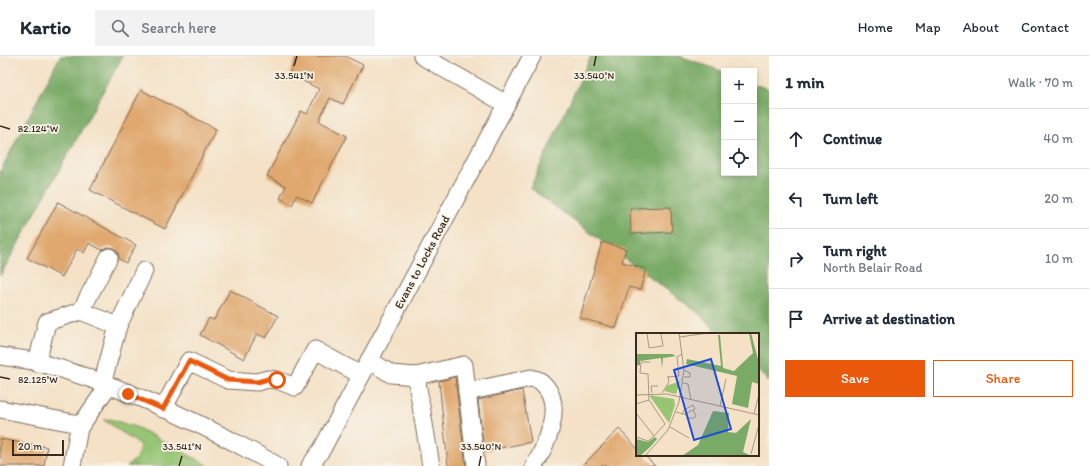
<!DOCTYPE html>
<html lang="en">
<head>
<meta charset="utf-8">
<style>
	:root { --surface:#fff; --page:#f2f2f3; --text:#1f2937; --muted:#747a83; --line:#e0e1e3; --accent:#ea580c }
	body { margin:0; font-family:Itim,sans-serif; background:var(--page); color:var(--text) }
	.controls { position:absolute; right:12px; top:12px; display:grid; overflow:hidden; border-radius:0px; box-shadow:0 2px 6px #0003 }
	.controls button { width:36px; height:36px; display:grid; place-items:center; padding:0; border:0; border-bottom:1px solid var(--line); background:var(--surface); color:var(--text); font:20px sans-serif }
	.scale { position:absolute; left:12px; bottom:10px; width:52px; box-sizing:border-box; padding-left:4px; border:2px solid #3b2a1e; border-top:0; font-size:11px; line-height:14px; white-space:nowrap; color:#3b2a1e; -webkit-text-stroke:3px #f7f3e8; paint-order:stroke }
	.stop { position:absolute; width:12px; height:12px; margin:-9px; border:3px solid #ea580c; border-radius:50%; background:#fff }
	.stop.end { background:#ea580c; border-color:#fff; box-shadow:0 1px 4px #0008 }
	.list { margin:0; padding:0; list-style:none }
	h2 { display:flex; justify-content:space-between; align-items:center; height:52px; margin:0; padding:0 16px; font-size:17px }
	h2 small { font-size:13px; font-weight:400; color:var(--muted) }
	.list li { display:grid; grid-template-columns:26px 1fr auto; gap:12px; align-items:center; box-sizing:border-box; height:60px; padding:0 16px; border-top:1px solid var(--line) }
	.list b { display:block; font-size:15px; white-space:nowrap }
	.list p { margin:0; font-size:13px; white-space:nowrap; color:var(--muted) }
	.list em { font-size:13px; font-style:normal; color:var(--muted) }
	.actions { display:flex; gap:8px; padding:12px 16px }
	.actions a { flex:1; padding:9px 0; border:1px solid var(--accent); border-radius:0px; text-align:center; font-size:14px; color:var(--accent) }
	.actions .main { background:var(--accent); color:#fff }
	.icon { flex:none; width:22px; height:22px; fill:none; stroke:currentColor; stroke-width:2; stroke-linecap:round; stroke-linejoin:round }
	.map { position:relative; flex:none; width:769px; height:410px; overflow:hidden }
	header { display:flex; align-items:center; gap:24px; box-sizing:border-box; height:56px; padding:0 20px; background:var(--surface); border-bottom:1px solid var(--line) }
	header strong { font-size:19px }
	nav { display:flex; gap:22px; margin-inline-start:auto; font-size:14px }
	.search { width:280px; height:36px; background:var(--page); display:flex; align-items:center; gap:10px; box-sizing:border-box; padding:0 14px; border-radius:0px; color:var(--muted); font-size:15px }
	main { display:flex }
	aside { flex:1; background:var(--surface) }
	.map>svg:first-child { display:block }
	.green { fill:#97c574; stroke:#697849 }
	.forest { fill:#79aa66; stroke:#5a6a42 }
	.building { fill:#e0a86e }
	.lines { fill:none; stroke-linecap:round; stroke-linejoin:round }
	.minor-casing { stroke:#7c6a59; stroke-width:19 }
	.minor { stroke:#fff; stroke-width:17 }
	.route { stroke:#ea580c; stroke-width:5 }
	.ticks { fill:none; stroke:#3b2a1e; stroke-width:1.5 }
	.labels { text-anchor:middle; stroke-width:3.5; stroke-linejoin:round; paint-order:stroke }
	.street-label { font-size:12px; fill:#3b2a1e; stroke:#f7f3e8 }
	.inset-road { fill:none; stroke:#aa9883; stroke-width:1 }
	.view { fill:#1d4ed8; fill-opacity:0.15; stroke:#1d4ed8; stroke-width:2 }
	.inset-edge { fill:none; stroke:#3b2a1e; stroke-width:2 }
	.ticks-label { font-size:10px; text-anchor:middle; fill:#3b2a1e; stroke:#f7f3e8; stroke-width:3.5; stroke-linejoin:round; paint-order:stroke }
</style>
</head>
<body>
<header>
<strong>Kartio</strong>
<div class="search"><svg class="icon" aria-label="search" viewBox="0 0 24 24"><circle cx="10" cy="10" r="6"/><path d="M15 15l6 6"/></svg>Search here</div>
<nav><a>Home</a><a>Map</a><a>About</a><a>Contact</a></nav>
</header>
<main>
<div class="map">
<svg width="769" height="410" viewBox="0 0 769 410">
	<rect width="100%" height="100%" fill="#f7f3e8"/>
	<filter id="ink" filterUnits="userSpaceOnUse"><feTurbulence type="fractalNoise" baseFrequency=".025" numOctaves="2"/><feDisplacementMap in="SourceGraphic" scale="8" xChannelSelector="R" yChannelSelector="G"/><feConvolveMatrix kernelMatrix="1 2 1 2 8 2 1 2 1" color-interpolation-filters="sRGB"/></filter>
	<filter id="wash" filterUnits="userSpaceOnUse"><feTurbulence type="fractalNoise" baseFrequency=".012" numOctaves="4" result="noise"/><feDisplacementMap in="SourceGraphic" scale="16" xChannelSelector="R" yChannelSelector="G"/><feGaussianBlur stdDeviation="0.9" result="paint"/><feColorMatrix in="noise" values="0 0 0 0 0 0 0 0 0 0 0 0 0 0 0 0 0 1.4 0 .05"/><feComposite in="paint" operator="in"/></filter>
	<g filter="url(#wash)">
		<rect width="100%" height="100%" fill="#f4e1c6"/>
		<polygon class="green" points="110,363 138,372 209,410 127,410 137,402 140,389 104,364"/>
		<g class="forest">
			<polygon points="60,0 123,0 0,220 0,116"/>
			<polygon points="591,0 680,0 724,16 724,117 754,117 754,28 769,33 769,326 758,315 758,278 720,278 698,257 530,132"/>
		</g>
		<g id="blocks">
			<g class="building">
				<polygon points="297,0 345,0 363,9 343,48 330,42 319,65 347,80 312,147 297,139 292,149 280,142 286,130 267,120 301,55 307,58 319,33 289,18"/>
				<polygon points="141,34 216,73 165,173 90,134"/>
				<polygon points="58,146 136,189 126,207 119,203 118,196 114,192 108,191 102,194 89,187 84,197 77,193 62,221 27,202"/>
				<polygon points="671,151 672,176 631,178 630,152"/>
				<polygon points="602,186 626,193 622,206 646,213 640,234 629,231 616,272 580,262"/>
				<polygon points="230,234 278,260 266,282 257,278 244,303 200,279 209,262 214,264"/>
				<polygon points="455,321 457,338 466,410 448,410 439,325"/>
				<polygon points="522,334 531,386 484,395 478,344"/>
				<polygon points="619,373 637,392 637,399 644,399 655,410 582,410"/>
				<polygon points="0,383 47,391 44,410 0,410"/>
			</g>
		</g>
	</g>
	<g filter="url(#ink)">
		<use href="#blocks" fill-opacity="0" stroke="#7c6a59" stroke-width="1"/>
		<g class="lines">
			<defs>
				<g id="minor">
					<polyline points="422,0 506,48"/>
					<polyline points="81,255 109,201"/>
					<polyline points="118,270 144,215"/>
					<path d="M 0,300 C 11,302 22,303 33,305 C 117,327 202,367 278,410"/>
					<polyline points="369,304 391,318 416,320"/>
					<polyline points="37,307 47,266 81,255 118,270 102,328"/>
					<path d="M 467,336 L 531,322 C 534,323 537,323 540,325 C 542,326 544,329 546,331 C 563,352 546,391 534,410"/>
					<polyline points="0,353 74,367 79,372 72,410"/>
					<polyline points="163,353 189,305 228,324 257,326 268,323 277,324 295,331 315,294 361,319"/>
					<polyline points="79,372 108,330"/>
					<polyline points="310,410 322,393 532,0"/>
					<polyline points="431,410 416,320 464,309 476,410"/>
				</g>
			</defs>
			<use href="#minor" class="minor-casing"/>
			<use href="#minor" class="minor"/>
		</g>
	</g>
	<g class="lines" filter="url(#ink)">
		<polyline class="route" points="128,338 163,353 189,305 228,324 257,326 268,323 277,324"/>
	</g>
	<path class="ticks" d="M 294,10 L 297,0M 594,10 L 596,0M 0,70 L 10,73M 0,321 L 10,323M 179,410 L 182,400M 479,410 L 481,400"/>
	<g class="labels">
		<g class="street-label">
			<text transform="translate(422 206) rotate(-62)" y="4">Evans to Locks Road</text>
		</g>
	</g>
	<g transform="translate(636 277)">
		<rect width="123" height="123" fill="#f4e1c6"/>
		<path d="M 45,45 L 40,61 L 28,58 L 32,52 L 43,49 ZM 13,62 L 38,66 L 39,72 L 33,90 Z" fill="#97c574"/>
		<path d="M 113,0 L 115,0 L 123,30 L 123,51 L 116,49 L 112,75 L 96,71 L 101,43 L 50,31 L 51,26 L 85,33 L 82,2 L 84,2 L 87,35 L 98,38 L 117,20 ZM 0,21 L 36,21 L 40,23 L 27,25 L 26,35 L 25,25 L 4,28 L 4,32 L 0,33 ZM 77,78 L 93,80 L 92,99 L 100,100 L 115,86 L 107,119 L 115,123 L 46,123 L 62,112 ZM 19,104 L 21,106 L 14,114 L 4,123 L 0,123 L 0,106 L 12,109 Z" fill="#79aa66"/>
		<path class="inset-road" d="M 11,0 L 13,15 L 27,13 L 25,0M 44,4 L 72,0M 31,44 L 43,43 L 41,24 L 46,21M 48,44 L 54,44 L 54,40 L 48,37M 47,50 L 52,51 L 55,67M 16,60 L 15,53 L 22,53M 26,60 L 33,49 L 32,44M 0,62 L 31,61 L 123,82M 13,67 L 12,41 L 4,40 L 5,29 L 14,29M 0,71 L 13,67 L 29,91 L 18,103 L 0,80M 84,73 L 90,46M 40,79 L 44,80 L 46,81 L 49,81 L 59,76 L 57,72 L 48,77 L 46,81M 49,81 L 52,85 L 58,85 L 60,83 L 57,77M 118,81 L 123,61M 34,94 L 53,105M 0,104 L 12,108 L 18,103M 115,121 L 122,95M 9,123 L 32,97 L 43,69 L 48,37 L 43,0"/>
		<path class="view" d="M 75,26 L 95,96 L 58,107 L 38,37 Z"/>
		<rect width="123" height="123" class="inset-edge"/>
	</g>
	<g class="ticks-label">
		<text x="294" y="23">33.541°N</text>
		<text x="594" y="23">33.540°N</text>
		<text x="38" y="76">82.124°W</text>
		<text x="38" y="327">82.125°W</text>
		<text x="182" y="394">33.541°N</text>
		<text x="481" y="394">33.540°N</text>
	</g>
</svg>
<div class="controls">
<button>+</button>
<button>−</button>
<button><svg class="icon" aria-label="locate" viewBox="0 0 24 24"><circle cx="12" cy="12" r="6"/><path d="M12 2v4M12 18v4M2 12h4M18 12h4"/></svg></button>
</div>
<div class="scale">20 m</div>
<div class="stop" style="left:277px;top:324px"></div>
<div class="stop end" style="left:128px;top:338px"></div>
</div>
<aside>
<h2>1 min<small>Walk · 70 m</small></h2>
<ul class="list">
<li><svg class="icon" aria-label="ahead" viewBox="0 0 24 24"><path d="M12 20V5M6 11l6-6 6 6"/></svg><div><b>Continue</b></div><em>40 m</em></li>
<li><svg class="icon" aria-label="left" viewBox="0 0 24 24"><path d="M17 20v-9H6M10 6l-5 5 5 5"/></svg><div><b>Turn left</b></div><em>20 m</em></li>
<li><svg class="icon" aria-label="right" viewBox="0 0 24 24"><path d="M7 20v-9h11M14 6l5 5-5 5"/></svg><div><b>Turn right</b><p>North Belair Road</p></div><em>10 m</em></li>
<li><svg class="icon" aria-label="arrive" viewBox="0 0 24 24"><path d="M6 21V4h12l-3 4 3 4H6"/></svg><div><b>Arrive at destination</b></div></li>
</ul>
<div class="actions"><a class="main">Save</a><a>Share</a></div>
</aside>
</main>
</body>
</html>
